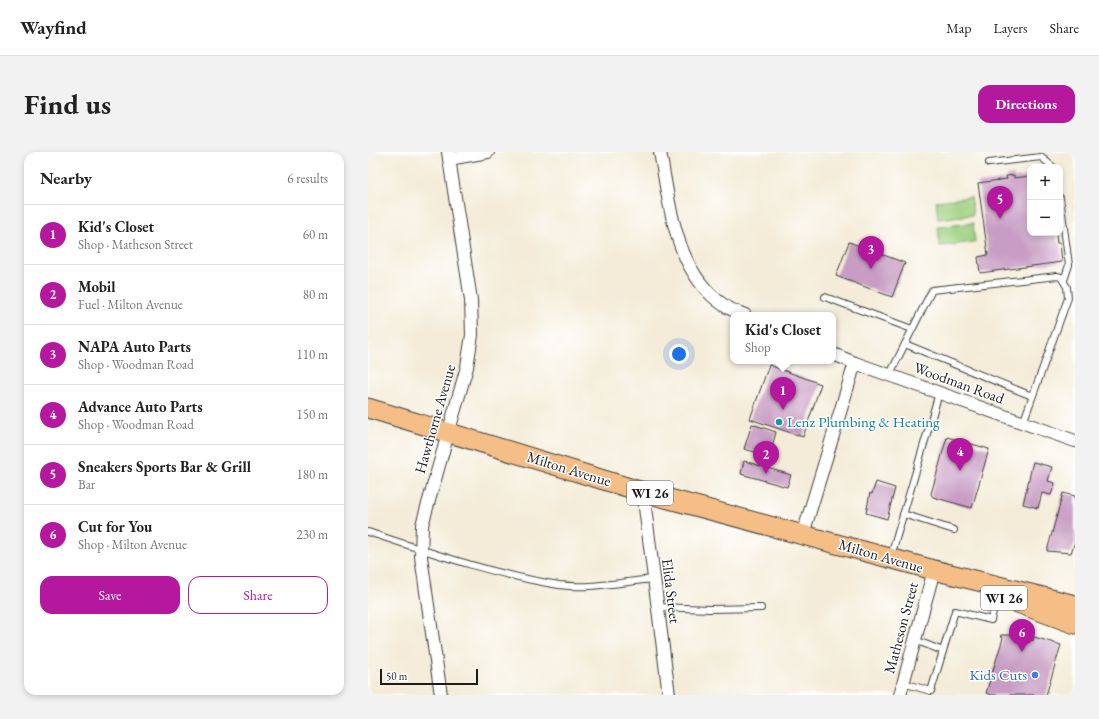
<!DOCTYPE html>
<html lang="en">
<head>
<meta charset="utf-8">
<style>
	:root { --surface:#fff; --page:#f2f2f2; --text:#222; --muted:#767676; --line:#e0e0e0; --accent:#b5179e }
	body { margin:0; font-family:"EB Garamond",serif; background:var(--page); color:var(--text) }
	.controls { position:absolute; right:12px; top:12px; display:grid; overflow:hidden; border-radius:8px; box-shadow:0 2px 6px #0003 }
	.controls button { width:36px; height:36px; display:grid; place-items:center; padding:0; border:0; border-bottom:1px solid var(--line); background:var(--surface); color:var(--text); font:20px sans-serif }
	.scale { position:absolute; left:12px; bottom:10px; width:98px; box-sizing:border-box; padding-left:4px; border:2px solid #1c1c1c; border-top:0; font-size:11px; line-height:14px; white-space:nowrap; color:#1c1c1c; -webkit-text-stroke:3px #fff; paint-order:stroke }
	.you { position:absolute; left:311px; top:202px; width:14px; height:14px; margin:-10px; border:3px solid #fff; border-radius:50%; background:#1a73e8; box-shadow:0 0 0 6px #1a73e833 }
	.badge { display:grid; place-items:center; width:26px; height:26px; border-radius:50%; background:var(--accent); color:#fff; font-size:13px; font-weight:700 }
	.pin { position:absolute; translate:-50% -33px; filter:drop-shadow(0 1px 2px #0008) }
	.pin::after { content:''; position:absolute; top:21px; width:14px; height:12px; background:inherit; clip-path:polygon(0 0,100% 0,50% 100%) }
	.popup { position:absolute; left:362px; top:160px; width:106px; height:52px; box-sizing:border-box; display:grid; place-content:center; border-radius:8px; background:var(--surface); filter:drop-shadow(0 1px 3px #0005); font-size:13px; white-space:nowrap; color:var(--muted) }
	.popup b { font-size:15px; color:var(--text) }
	.popup::after { content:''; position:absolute; left:50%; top:100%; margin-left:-8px; border:8px solid transparent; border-top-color:var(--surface) }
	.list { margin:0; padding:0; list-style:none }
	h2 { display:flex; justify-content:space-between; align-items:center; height:52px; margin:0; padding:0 16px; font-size:17px }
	h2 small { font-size:13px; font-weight:400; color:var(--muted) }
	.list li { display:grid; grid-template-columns:26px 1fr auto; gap:12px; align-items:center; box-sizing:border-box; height:60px; padding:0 16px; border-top:1px solid var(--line) }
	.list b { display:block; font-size:15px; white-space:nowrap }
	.list p { margin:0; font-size:13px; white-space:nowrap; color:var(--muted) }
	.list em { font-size:13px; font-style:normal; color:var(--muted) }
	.actions { display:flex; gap:8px; padding:12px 16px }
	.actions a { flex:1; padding:9px 0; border:1px solid var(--accent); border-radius:12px; text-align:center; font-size:14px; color:var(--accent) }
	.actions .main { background:var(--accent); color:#fff }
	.map { position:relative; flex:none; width:707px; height:543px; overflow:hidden; border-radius:12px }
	header { display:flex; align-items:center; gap:24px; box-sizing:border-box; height:56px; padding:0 20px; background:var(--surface); border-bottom:1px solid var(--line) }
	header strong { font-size:19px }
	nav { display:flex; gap:22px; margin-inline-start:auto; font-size:14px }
	.intro { display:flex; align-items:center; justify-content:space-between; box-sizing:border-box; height:96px; padding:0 24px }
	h1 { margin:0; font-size:28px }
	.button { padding:10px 18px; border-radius:12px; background:var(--accent); color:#fff; font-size:14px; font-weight:700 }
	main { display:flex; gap:24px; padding:0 24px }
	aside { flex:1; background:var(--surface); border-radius:12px; box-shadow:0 2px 6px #0003 }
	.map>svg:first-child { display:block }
	.green { fill:#9fd181; stroke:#5e764e }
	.building { fill:#c89cc4 }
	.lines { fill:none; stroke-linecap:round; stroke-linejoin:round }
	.service-casing { stroke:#3c3b38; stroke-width:8 }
	.minor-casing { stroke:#3c3b38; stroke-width:14 }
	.primary-casing { stroke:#3c3b38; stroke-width:21 }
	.service { stroke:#fff; stroke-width:6 }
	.minor { stroke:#fff; stroke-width:12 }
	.primary { stroke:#f6be87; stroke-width:19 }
	.culture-dot { fill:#0f9aa8; stroke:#fff; stroke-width:1.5 }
	.shop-dot { fill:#3f7fe0; stroke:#fff; stroke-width:1.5 }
	.labels { text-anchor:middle; stroke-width:3; stroke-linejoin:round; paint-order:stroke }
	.shield { fill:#fff; stroke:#606060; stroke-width:1 }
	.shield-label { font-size:14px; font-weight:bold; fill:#1c1c1c }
	.street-label { font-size:15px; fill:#1c1c1c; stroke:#fff }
	.culture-label { font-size:15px; fill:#0d838f; stroke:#fff; text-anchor:start }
	.shop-label { font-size:15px; fill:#366cbe; stroke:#fff; text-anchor:end }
</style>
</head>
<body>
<header>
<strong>Wayfind</strong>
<nav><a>Map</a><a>Layers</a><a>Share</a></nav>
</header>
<div class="intro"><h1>Find us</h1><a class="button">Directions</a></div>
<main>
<aside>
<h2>Nearby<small>6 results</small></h2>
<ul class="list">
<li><span class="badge">1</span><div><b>Kid's Closet</b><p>Shop · Matheson Street</p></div><em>60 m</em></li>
<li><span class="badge">2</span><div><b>Mobil</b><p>Fuel · Milton Avenue</p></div><em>80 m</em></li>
<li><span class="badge">3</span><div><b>NAPA Auto Parts</b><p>Shop · Woodman Road</p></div><em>110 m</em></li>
<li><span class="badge">4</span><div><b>Advance Auto Parts</b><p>Shop · Woodman Road</p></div><em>150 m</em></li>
<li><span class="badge">5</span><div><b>Sneakers Sports Bar &amp; Grill</b><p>Bar</p></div><em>180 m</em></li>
<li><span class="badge">6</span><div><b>Cut for You</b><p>Shop · Milton Avenue</p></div><em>230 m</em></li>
</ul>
<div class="actions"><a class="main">Save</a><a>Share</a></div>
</aside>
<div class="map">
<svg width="707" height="543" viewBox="0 0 707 543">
	<rect width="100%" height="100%" fill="#fff"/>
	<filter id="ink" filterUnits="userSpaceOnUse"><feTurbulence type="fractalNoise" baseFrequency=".025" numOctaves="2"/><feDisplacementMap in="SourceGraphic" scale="8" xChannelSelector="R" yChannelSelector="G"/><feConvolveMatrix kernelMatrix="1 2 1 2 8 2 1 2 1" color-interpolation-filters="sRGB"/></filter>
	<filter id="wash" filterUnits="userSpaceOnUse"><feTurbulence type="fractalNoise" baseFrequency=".012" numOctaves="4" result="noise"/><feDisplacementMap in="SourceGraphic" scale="16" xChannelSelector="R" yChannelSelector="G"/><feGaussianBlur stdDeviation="0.9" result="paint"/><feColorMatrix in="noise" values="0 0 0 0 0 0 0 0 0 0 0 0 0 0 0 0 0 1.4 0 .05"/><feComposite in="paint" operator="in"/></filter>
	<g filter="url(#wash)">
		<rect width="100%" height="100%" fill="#f4ecd8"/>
		<g class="green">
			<polygon points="603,45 605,63 570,67 568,49"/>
			<polygon points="605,71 607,90 572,94 570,75"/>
		</g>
		<g id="blocks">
			<g class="building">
				<polygon points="646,23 646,26 662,24 662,81 688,81 689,91 692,91 694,110 612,121 610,105 620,103 610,31 639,27 638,24"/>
				<polygon points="481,90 537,111 524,145 468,124"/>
				<polygon points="401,213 453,232 435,285 382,267"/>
				<polygon points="384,272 408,280 403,299 394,302 376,297"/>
				<polygon points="579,285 621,297 604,356 565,345 563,342"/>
				<polygon points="376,309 423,323 419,335 373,322"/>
				<polygon points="665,310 684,315 680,329 687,331 683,343 674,341 670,356 655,352"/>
				<polygon points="508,330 527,336 519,367 498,361 502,341 504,342"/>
				<polygon points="695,341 707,344 707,390 703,401 679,399"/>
				<polygon points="633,483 659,483 665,489 666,485 693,493 678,543 625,543 618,541 635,486 632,484"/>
			</g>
		</g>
	</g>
	<g filter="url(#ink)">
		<use href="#blocks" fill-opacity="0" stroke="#3c3b38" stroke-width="1"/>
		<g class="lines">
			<defs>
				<g id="service">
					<polyline points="621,11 673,5 685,15"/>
					<polyline points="692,46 701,113 696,128"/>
					<polyline points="457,145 544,177"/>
					<polyline points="537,192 664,244"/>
					<polyline points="521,224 564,138 689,124 693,125 699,135 700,146 655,271"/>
					<polyline points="535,362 586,378"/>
					<path d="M 0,380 C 61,400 127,423 191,433 C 221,437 255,430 285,427"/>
					<polyline points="523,404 571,241"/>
					<polyline points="289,455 342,457 393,456"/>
					<polyline points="547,488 575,499"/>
					<polyline points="535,531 563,539 587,459 623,468 629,443"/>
				</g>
				<g id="minor">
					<path d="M 292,0 C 302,53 307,121 357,154 C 363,158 370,160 377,163"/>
					<polyline points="81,7 120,0"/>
					<polyline points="465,202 487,211 707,289"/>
					<polyline points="275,340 301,543"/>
					<polyline points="435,382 487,211"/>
					<polyline points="73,543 53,405 54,373 99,215 104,183 103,148 80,0"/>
					<polyline points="532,543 566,418"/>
				</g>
				<g id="primary">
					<polyline points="0,256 275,340 566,418 707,453"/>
					<polyline points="647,450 707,472"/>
				</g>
			</defs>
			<use href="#service" class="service-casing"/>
			<use href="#minor" class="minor-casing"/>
			<use href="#primary" class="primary-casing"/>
			<use href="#service" class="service"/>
			<use href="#minor" class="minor"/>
			<use href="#primary" class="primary"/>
		</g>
	</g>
	<circle class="culture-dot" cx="411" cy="270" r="4"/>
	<circle class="shop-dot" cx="667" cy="523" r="4"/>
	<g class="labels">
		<g class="shield">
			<rect x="259" y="329" width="46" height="24" rx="3"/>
			<rect x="613" y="434" width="46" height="24" rx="3"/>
		</g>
		<g class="shield-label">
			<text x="282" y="346">WI 26</text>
			<text x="636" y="451">WI 26</text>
		</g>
		<g class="street-label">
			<text transform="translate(591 231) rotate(20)" y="5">Woodman Road</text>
			<text transform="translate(67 267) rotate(-74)" y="5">Hawthorne Avenue</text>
			<text transform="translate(201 317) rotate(17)" y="5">Milton Avenue</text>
			<text transform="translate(513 404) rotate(16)" y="5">Milton Avenue</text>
			<text transform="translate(303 439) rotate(83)" y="5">Elida Street</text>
			<text transform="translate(533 476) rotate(-75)" y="5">Matheson Street</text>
		</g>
		<g class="culture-label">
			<text x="419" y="275">Lenz Plumbing &amp; Heating</text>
		</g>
		<g class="shop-label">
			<text x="659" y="528">Kids Cuts</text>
		</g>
	</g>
</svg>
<div class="controls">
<button>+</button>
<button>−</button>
</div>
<div class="scale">50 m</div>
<div class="you"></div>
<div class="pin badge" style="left:415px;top:258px">1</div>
<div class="popup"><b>Kid's Closet</b>Shop</div>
<div class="pin badge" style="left:398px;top:322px">2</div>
<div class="pin badge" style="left:503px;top:117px">3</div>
<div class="pin badge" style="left:592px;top:319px">4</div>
<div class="pin badge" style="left:632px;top:67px">5</div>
<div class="pin badge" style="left:654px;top:500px">6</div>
</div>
</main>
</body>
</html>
